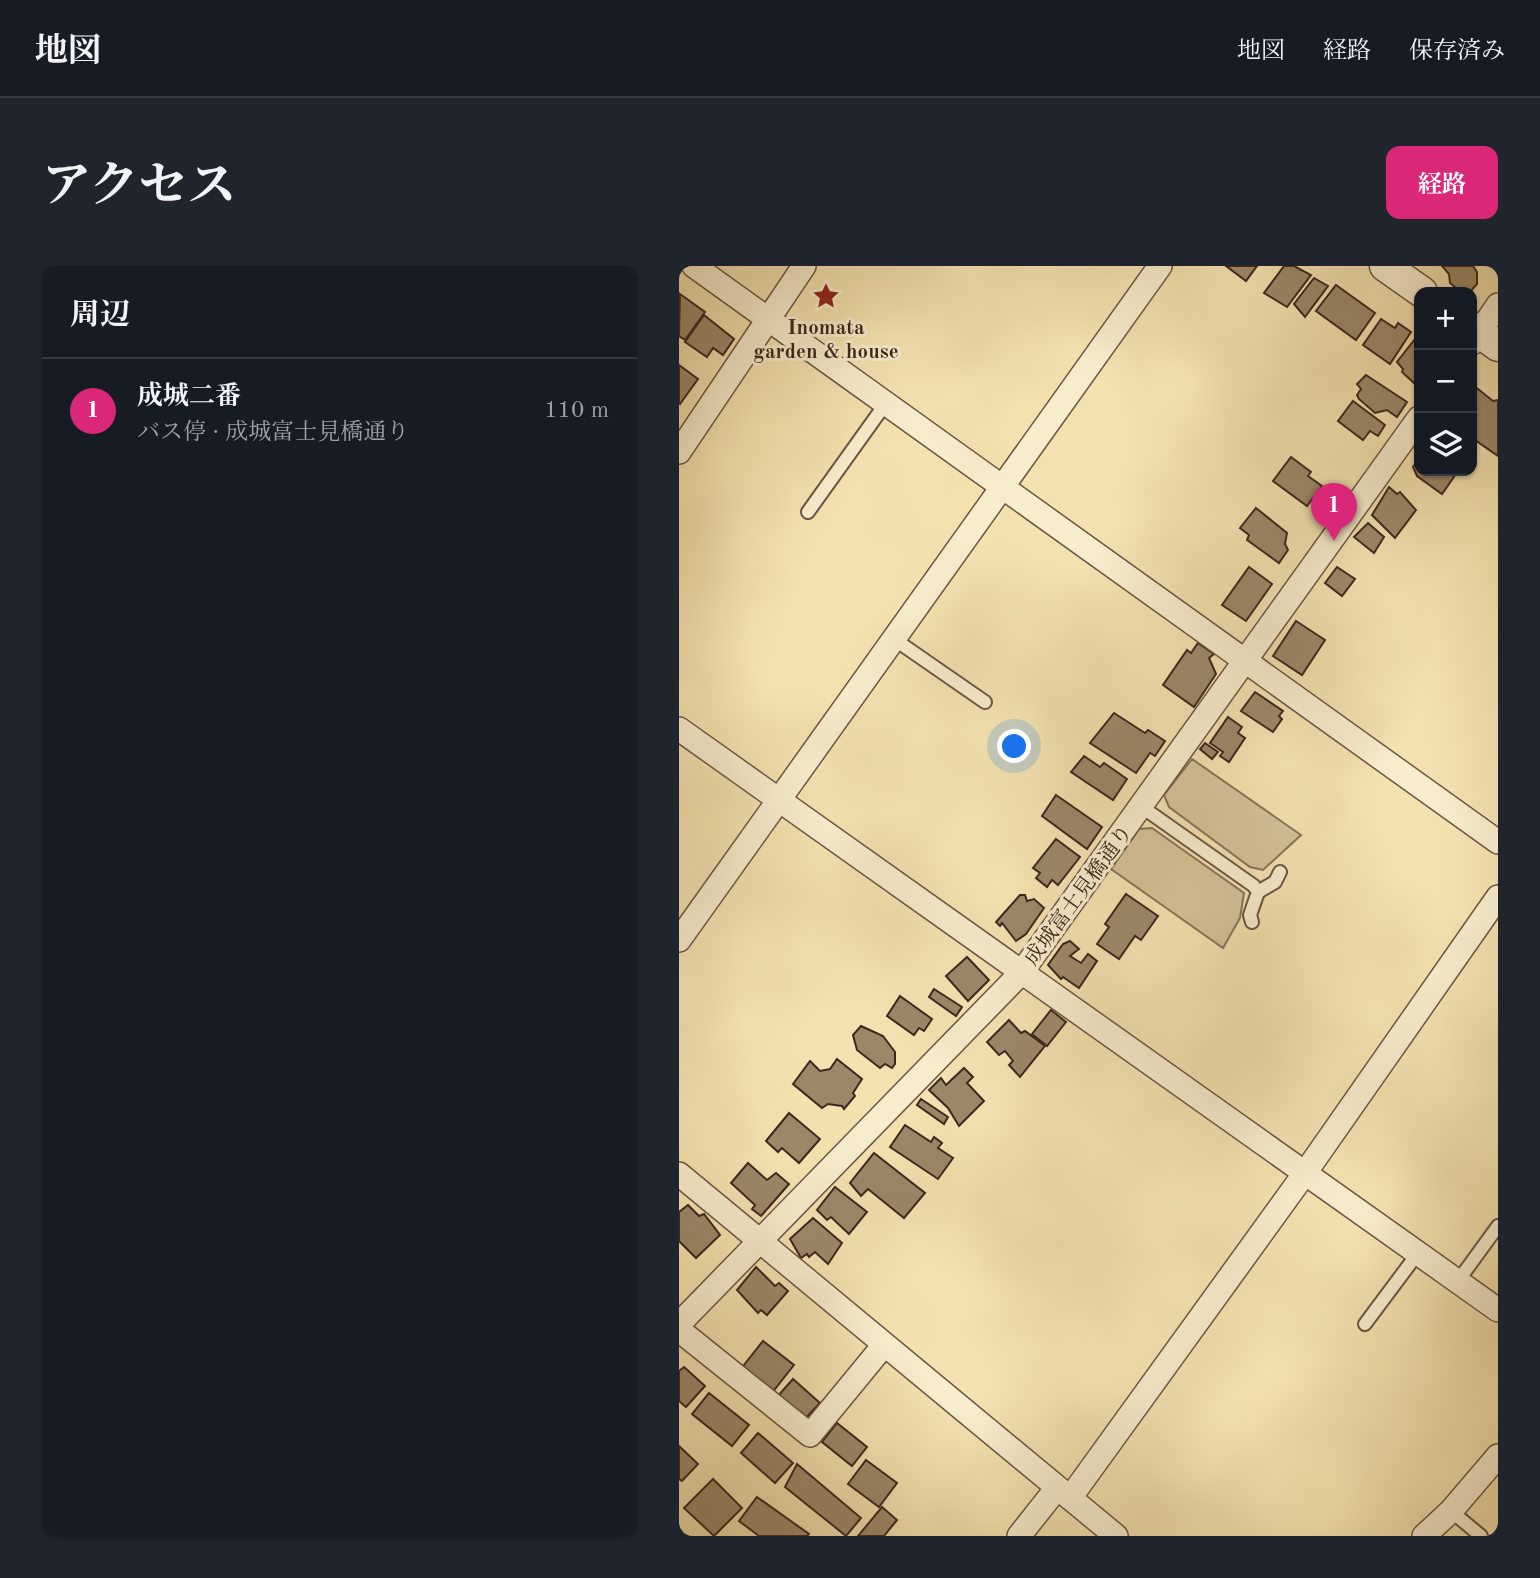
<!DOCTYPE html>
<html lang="ja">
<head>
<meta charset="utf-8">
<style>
	:root { --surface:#171b24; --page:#20242c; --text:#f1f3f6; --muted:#9ea1a6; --line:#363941; --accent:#db2777 }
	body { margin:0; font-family:"Old Standard TT","Noto Serif JP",serif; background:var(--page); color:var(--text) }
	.controls { position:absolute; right:21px; top:21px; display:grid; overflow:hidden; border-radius:14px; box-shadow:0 2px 5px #0004 }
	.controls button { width:63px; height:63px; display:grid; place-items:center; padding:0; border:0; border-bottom:2px solid var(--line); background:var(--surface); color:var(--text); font:35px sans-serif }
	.you { position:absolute; left:336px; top:481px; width:24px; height:24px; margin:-18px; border:5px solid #fff; border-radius:50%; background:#1a73e8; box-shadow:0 0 0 10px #1a73e833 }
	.badge { display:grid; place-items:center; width:46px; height:46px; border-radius:50%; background:var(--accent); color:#fff; font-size:23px; font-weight:700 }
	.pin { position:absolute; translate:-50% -58px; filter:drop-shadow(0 2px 4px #0008) }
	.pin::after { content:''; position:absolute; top:37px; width:24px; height:21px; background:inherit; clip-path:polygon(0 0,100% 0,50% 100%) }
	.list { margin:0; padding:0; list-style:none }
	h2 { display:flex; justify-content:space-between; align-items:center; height:91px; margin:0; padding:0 28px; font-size:30px }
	h2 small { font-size:23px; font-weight:400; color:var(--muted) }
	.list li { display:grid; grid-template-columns:46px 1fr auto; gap:21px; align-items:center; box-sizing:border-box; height:105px; padding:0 28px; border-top:2px solid var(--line) }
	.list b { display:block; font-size:26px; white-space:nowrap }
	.list p { margin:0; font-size:23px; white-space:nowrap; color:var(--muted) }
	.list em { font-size:23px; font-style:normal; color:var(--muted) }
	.icon { flex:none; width:38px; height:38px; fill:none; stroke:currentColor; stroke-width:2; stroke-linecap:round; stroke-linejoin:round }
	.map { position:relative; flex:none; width:819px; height:1270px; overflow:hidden; border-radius:14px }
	header { display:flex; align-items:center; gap:42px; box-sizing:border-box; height:98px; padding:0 35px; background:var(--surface); border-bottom:2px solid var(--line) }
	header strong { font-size:33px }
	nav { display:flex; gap:38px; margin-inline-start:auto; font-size:24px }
	.intro { display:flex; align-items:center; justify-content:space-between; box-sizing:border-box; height:168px; padding:0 42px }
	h1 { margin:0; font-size:49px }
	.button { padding:18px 32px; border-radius:14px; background:var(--accent); color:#fff; font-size:24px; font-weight:700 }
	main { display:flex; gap:42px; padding:0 42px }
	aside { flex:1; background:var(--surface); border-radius:14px; box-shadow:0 2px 5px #0004 }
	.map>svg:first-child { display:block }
	.green { fill:#d4c297; stroke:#88745a; stroke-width:2 }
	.building { fill:#9b8869; stroke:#3c271c; stroke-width:2 }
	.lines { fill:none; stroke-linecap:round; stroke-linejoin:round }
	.service-casing { stroke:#6a5641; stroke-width:16 }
	.minor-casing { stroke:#6a5641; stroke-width:26 }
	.tertiary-casing { stroke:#6a5641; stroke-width:33 }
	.service { stroke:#f7eccc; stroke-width:12 }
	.minor { stroke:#f7eccc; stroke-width:23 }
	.tertiary { stroke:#f7eccc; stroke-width:30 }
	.labels { text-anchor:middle; stroke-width:6; stroke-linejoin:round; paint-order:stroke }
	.poi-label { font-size:21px; font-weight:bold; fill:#3c271c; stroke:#f7eccc }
	.street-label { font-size:21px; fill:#3c271c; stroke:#f7eccc }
</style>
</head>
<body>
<header>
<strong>地図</strong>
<nav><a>地図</a><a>経路</a><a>保存済み</a></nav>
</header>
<div class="intro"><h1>アクセス</h1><a class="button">経路</a></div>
<main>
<aside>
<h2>周辺<small></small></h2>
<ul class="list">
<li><span class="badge">1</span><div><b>成城二番</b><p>バス停 · 成城富士見橋通り</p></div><em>110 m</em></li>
</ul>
</aside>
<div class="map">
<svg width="819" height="1270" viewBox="0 0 819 1270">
	<rect width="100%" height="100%" fill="#f3e2b0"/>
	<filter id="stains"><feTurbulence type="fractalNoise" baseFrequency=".00286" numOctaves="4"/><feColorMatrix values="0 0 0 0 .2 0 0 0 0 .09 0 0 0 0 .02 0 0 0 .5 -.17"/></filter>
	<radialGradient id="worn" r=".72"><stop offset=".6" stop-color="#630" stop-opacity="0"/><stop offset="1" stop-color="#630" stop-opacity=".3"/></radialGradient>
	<g class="green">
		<polygon points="513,493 622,569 584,604 571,601 490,541 485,529"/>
		<polygon points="473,562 565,627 561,652 544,682 432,603 460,563"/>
	</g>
	<g class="building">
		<polygon points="547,0 578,0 567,15"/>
		<polygon points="605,0 615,0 632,9 608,41 585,27"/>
		<polygon points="763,0 794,0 798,6 798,18 791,26 782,26 771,17 770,8"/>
		<polygon points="635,12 649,20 626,51 615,38"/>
		<polygon points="657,19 696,47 677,74 637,45"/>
		<polygon points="1,28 26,46 6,74 0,70"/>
		<polygon points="25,49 55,73 44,89 34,82 28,91 6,76"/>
		<polygon points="702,53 716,62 719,57 732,66 711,98 684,79"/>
		<polygon points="736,73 740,73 740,113 736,118 723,106 724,103 718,96"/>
		<polygon points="0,99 19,113 1,138 0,137"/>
		<polygon points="687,109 728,136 718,151 708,144 696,147 680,133 678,129 682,123 678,118"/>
		<polygon points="794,119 814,135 819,134 819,190 793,172"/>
		<polygon points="674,135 706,159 699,170 691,165 684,174 659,155"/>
		<polygon points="612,191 632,206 629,210 643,220 628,240 594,215"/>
		<polygon points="740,193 740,205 779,205 763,228 738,210 734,201"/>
		<polygon points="710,221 718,228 721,226 737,244 716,272 693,249"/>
		<polygon points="577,242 608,267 606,278 609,284 600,297 568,274 570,269 561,262"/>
		<polygon points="689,257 705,271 695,287 675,271"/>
		<polygon points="570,301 593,318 567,355 543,339"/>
		<polygon points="658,301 676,313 663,330 646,317"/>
		<polygon points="617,355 646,374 623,409 594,390"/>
		<polygon points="519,377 535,388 530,392 537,408 515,441 484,419 508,384 512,387"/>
		<polygon points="576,426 604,445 600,450 603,453 594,466 562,445"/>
		<polygon points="435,447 466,467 469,464 486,475 476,490 471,487 457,507 411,477"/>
		<polygon points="549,451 563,461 559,467 566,472 550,496 541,490 544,486 531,477"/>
		<polygon points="526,477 539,486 533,493 521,483"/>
		<polygon points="405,490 421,501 425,497 448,513 434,534 392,506"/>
		<polygon points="377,529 423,561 408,583 363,550"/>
		<polygon points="377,573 401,591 379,619 373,614 368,621 357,612 361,607 354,602"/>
		<polygon points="447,628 479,650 462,674 456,670 440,693 418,678 430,661 426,658"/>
		<polygon points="341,629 346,629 348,635 355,633 365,642 347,668 337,675 323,657 321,660 317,656"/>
		<polygon points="391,675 400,683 391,690 402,697 409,688 418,695 400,722 384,711 382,713 369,699 384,678"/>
		<polygon points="288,691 310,714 289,735 267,710"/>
		<polygon points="255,723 283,741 277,750 250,731"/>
		<polygon points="221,730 253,753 245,765 240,762 235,769 208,750"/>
		<polygon points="372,744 387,756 368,780 353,768"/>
		<polygon points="330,754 342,767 346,765 366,780 341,811 330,799 334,795 326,785 320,789 308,776"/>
		<polygon points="182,760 204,770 216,786 216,798 213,802 206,798 201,802 178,784 174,769"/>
		<polygon points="158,793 183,813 174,827 176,830 165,843 163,840 149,838 143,842 114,818 131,795 141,805 151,803"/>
		<polygon points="285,802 294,811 288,817 305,835 280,860 269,842 250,824 262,812 267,819"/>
		<polygon points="242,833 269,851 265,858 238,839"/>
		<polygon points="110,847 141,873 120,897 103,882 99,886 87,875"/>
		<polygon points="226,859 252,876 255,871 263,877 259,882 274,892 259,913 211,881"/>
		<polygon points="195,887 246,927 225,952 189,923 182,930 171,917"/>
		<polygon points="69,897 88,914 97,907 110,918 82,950 73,943 76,939 52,917"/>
		<polygon points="156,921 188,946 170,968 152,951 148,954 138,944"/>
		<polygon points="9,939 20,950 25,948 41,969 17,992 0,975 0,946"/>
		<polygon points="134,952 163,977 149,998 136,986 130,991 128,988 122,992 111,973"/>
		<polygon points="77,1001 96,1020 100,1017 109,1025 88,1049 82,1044 79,1047 58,1024"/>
		<polygon points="84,1075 115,1099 92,1128 61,1104"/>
		<polygon points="5,1101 26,1120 7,1141 0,1135 0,1105"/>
		<polygon points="114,1113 141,1137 124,1155 98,1131"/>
		<polygon points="30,1127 70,1159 53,1180 13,1148"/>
		<polygon points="158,1157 188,1181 173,1200 143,1176"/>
		<polygon points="79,1167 114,1197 96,1217 62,1187"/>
		<polygon points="0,1180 19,1198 3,1215 0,1213"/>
		<polygon points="187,1194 218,1217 200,1241 169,1218"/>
		<polygon points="118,1198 182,1252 167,1270 106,1221"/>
		<polygon points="34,1213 63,1242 35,1270 5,1242"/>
		<polygon points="78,1231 130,1268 128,1270 80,1270 60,1255"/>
		<polygon points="203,1241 218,1254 205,1270 179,1270"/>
	</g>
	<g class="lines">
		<defs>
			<g id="service">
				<polyline points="129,246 207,137"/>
				<polyline points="215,373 306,436"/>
				<polyline points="463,541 575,620 579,626 571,649 573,656"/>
				<polyline points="579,626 596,616 601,606"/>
				<polyline points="779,1015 819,960"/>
				<polyline points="686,1058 739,987"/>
				<polyline points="772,1245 802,1270"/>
			</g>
			<g id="minor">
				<polyline points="15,0 819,576"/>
				<polyline points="793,77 819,39"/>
				<polyline points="0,186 125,0"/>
				<polyline points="0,463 819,1044"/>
				<polyline points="0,674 481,0"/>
				<polyline points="0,908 437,1270"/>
				<polyline points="0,1058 342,707 740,152"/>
				<polyline points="0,1064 131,1169 205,1079"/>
				<polyline points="391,1232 626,907 819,631"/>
				<polyline points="340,1270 378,1222"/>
				<polyline points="745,1270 772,1245 819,1190"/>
			</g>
			<g id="tertiary">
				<polyline points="706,0 743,26"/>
				<polyline points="793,61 819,80"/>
			</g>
		</defs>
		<use href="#service" class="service-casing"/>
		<use href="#minor" class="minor-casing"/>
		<use href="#tertiary" class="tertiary-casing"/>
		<use href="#service" class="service"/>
		<use href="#minor" class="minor"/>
		<use href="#tertiary" class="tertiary"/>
	</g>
	<defs>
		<symbol id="sight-bare" viewBox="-9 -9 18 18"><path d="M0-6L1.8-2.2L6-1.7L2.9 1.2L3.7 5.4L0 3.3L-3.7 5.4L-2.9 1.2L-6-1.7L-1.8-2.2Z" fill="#8f2418" stroke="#f7eccc" stroke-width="2.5" paint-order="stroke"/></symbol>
	</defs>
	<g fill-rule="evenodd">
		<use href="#sight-bare" x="128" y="11" width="38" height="38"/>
	</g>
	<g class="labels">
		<g class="poi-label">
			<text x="147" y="68">Inomata<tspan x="147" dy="24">garden &amp; house</tspan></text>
		</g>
		<g class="street-label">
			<text transform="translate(399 629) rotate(-54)" y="7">成城富士見橋通り</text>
		</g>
	</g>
	<rect width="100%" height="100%" filter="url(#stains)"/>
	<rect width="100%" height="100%" fill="url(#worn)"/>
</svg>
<div class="controls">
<button>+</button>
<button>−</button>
<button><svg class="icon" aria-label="layers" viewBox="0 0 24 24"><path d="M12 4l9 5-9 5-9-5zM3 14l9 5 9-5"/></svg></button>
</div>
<div class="you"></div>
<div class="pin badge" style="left:655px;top:275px">1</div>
</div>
</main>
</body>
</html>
